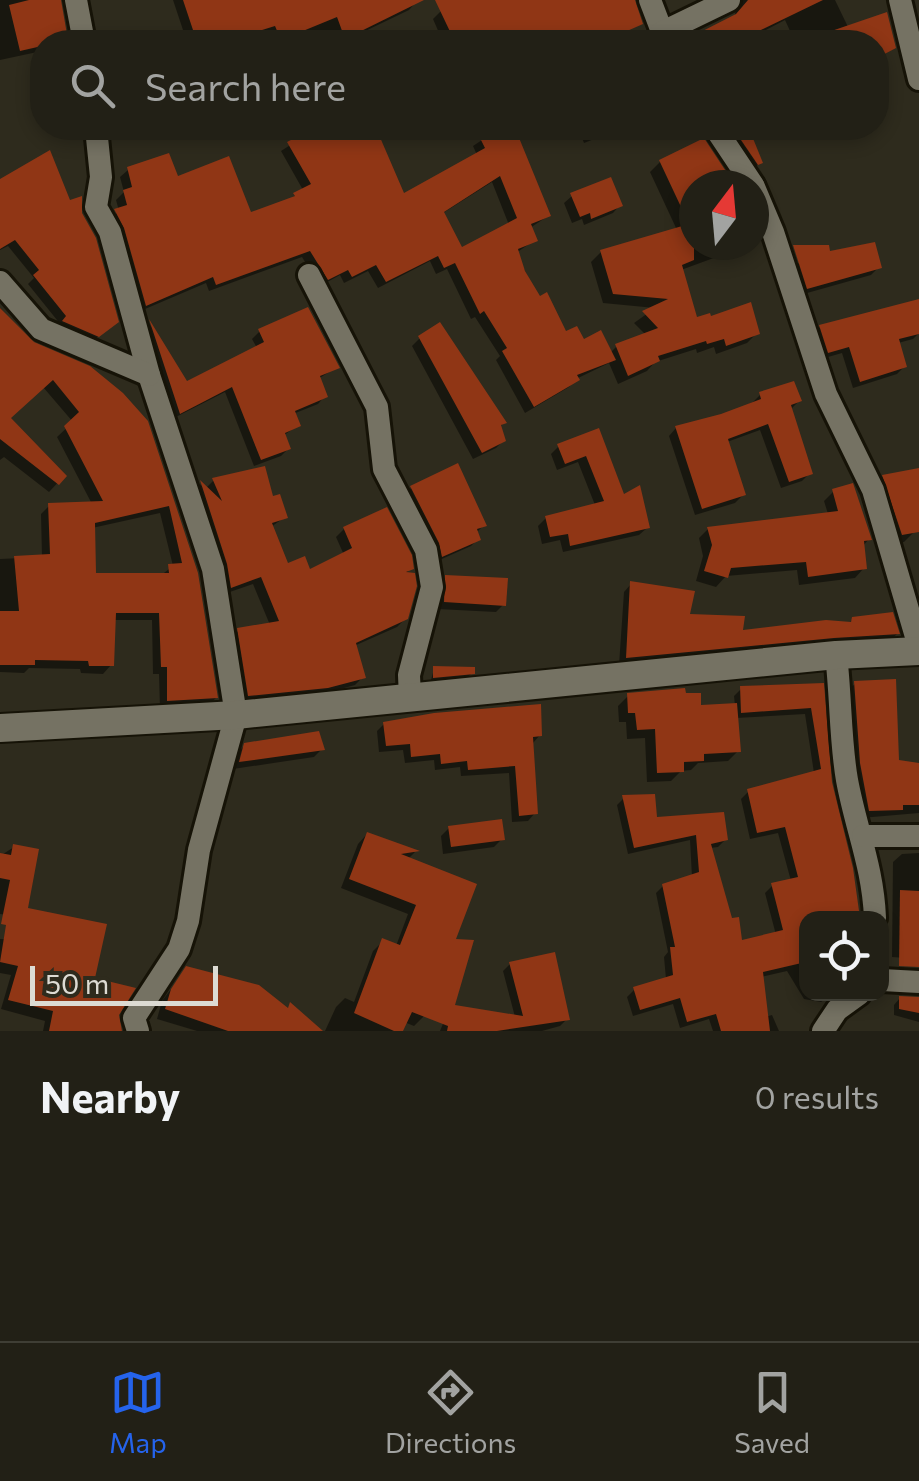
<!DOCTYPE html>
<html lang="en">
<head>
<meta charset="utf-8">
<style>
	:root { --surface:#222016; --page:#2a281f; --text:#f1f3f6; --muted:#a2a3a1; --line:#3f3e35; --accent:#2563eb }
	body { margin:0; font-family:Commissioner,sans-serif; background:var(--page); color:var(--text) }
	.controls { position:absolute; right:30px; bottom:30px; display:grid; overflow:hidden; border-radius:20px; box-shadow:0 5px 15px #0003 }
	.controls button { width:90px; height:90px; display:grid; place-items:center; padding:0; border:0; border-bottom:2px solid var(--line); background:var(--surface); color:var(--text); font:50px sans-serif }
	.compass { position:absolute; left:679px; top:170px; width:90px; height:90px; border-radius:50%; background:var(--surface); box-shadow:0 5px 15px #0003; rotate:16deg }
	.scale { position:absolute; left:30px; bottom:25px; width:188px; box-sizing:border-box; padding-left:10px; border:5px solid #dddbd3; border-top:0; font-size:28px; line-height:35px; white-space:nowrap; color:#dddbd3; -webkit-text-stroke:8px #2e2b1d; paint-order:stroke }
	.list { margin:0; padding:0; list-style:none }
	h2 { display:flex; justify-content:space-between; align-items:center; height:130px; margin:0; padding:0 40px; font-size:42px }
	h2 small { font-size:32px; font-weight:400; color:var(--muted) }
	.icon { flex:none; width:55px; height:55px; fill:none; stroke:currentColor; stroke-width:2; stroke-linecap:round; stroke-linejoin:round }
	.map { position:relative; flex:none; width:919px; height:1031px; overflow:hidden }
	.search { position:absolute; background:var(--surface); box-shadow:0 5px 15px #0003; left:30px; right:30px; top:30px; height:110px; display:flex; align-items:center; gap:25px; box-sizing:border-box; padding:0 35px; border-radius:40px; color:var(--muted); font-size:38px }
	.sheet { height:310px; background:var(--surface) }
	nav { display:flex; justify-content:space-around; align-items:center; box-sizing:border-box; height:140px; border-top:2px solid var(--line); background:var(--surface); font-size:28px; color:var(--muted) }
	nav a { display:grid; justify-items:center; gap:5px }
	nav .on { color:var(--accent) }
	.map>svg:first-child { display:block }
	.shadow { fill:#0007; fill-rule:evenodd }
	.building { fill:#903615; fill-rule:evenodd }
	.lines { fill:none; stroke-linecap:round; stroke-linejoin:round }
	.minor-casing { stroke:#161307; stroke-width:28 }
	.tertiary-casing { stroke:#161307; stroke-width:32 }
	.minor { stroke:#757263; stroke-width:22 }
	.tertiary { stroke:#757263; stroke-width:28 }
</style>
</head>
<body>
<div class="map">
<svg width="919" height="1031" viewBox="0 0 919 1031">
	<rect width="100%" height="100%" fill="#2e2b1d"/>
	<g class="shadow">
		<polygon points="0,0 60,0 66,39 62,42 42,42 42,51 0,60"/>
		<polygon points="173,0 415,0 416,2 409,10 357,35 360,42 309,42 305,33 282,42 271,42 267,32 235,42 187,42"/>
		<polygon points="465,0 633,0 614,33 620,42 443,42 433,19 441,11"/>
		<polygon points="743,0 835,0 849,29 893,47 876,59 876,42 795,42 785,20 756,35 760,42 686,42 735,16 736,7"/>
		<path d="M 310,128 L 392,128 L 376,134 L 403,197 L 477,155 L 473,146 L 491,134 L 488,128 L 516,128 L 513,130 L 548,216 L 530,228 L 535,240 L 516,253 L 539,299 L 565,334 L 610,353 L 617,346 L 646,335 L 634,323 L 655,308 L 603,303 L 591,262 L 601,252 L 677,230 L 650,172 L 660,162 L 703,141 L 732,185 L 694,185 L 694,245 L 754,245 L 754,233 L 758,241 L 748,251 L 732,257 L 730,252 L 681,270 L 695,321 L 757,333 L 747,343 L 716,354 L 714,347 L 697,353 L 696,349 L 655,362 L 647,371 L 618,384 L 609,363 L 576,379 L 569,387 L 525,413 L 496,360 L 500,356 L 475,317 L 471,319 L 447,269 L 436,274 L 430,261 L 378,288 L 368,271 L 344,283 L 340,275 L 320,286 L 302,257 L 209,291 L 206,283 L 138,312 L 108,219 L 119,211 L 116,200 L 124,192 L 120,177 L 128,170 L 177,179 L 250,215 L 289,200 L 303,190 L 281,151 L 312,131 ZM 492,182 L 509,225 L 461,250 L 443,213 Z"/>
		<polygon points="578,128 622,128 584,143"/>
		<polygon points="723,128 754,128 748,131 760,162 753,170"/>
		<polygon points="572,196 620,205 613,213 584,225 582,219 572,223 564,203"/>
		<polygon points="0,197 69,204 80,214 109,328 90,343 58,329 61,325 28,284 34,278 8,246 0,250"/>
		<polygon points="799,263 879,267 871,275 800,295 792,270"/>
		<polygon points="919,301 919,333 913,339 898,343 905,366 897,374 853,388 842,353 821,359 813,335 820,327"/>
		<path d="M 0,308 L 29,341 L 146,422 L 196,573 L 216,698 L 207,706 L 160,709 L 159,674 L 153,674 L 152,620 L 114,620 L 111,665 L 103,674 L 81,673 L 80,669 L 29,668 L 24,673 L 0,672 L 0,559 L 42,557 L 41,514 L 49,506 L 92,504 L 57,437 L 73,422 L 43,387 L 8,418 L 64,476 L 49,492 L 4,457 L 0,460 ZM 160,513 L 173,566 L 160,576 L 93,576 L 92,528 Z"/>
		<polygon points="149,323 186,384 257,348 252,339 260,331 337,367 318,379 325,396 318,404 293,414 298,425 283,436 288,449 281,456 254,466 225,392 172,419 143,329"/>
		<polygon points="420,338 504,422 499,428 503,441 496,448 473,459 412,346"/>
		<polygon points="760,395 799,401 790,410 810,473 802,481 781,488 760,430 727,442 743,495 735,503 695,515 669,436 676,428 722,417 753,402"/>
		<polygon points="597,431 623,498 647,528 639,535 563,552 560,540 542,544 538,526 546,518 595,505 578,462 557,470 551,454 559,446"/>
		<polygon points="919,471 919,519 915,531 904,542 892,544 873,487 883,477"/>
		<polygon points="214,480 271,500 285,517 271,527 286,566 309,573 344,555 336,537 344,529 411,568 405,575 406,618 397,627 354,646 363,677 355,685 318,695 241,703 231,638 239,630 270,625 253,584 224,594 193,491 200,484 205,489"/>
		<polygon points="411,488 484,525 476,533 478,539 471,546 435,562 404,496"/>
		<polygon points="834,491 869,539 862,547 864,568 855,578 799,585 797,570 726,576 716,587 696,581 703,556 699,538 708,529 828,514 824,501"/>
		<polygon points="446,577 504,604 496,612 437,609 438,585"/>
		<polygon points="631,584 687,616 740,633 849,624 853,619 897,634 889,641 619,665 624,592"/>
		<polygon points="434,669 473,672 469,676 431,680"/>
		<polygon points="855,684 899,765 919,766 919,813 861,818 846,692"/>
		<polygon points="821,685 830,783 851,869 857,918 806,918 806,994 833,994 821,1002 804,999 787,971 761,977 765,1017 772,1015 779,1031 713,1031 709,1019 680,1028 673,1004 633,1016 627,997 634,990 666,979 664,957 668,952 656,893 663,886 692,877 690,840 628,854 617,805 624,798 654,820 725,840 718,847 710,848 730,921 740,943 776,935 765,893 772,886 791,881 778,833 750,839 741,799 748,792 814,773 805,714 736,718 738,751 728,761 698,763 691,770 681,771 671,781 647,782 645,738 627,739 626,722 619,722 618,706 628,696 699,708 735,706 734,696 741,689"/>
		<polygon points="384,724 540,735 533,743 535,813 528,821 512,822 509,773 461,776 460,767 435,770 434,760 405,763 403,750 379,752 377,731"/>
		<polygon points="245,745 322,749 314,757 233,769 237,753"/>
		<polygon points="449,828 502,839 494,847 443,854 441,836"/>
		<polygon points="367,834 415,852 408,859 474,885 424,1016 414,1026 404,1022 400,1031 325,1031 336,1007 345,998 354,1002 373,951 383,941 396,946 408,914 341,888 358,844"/>
		<polygon points="14,847 18,916 0,914 0,856"/>
		<polygon points="919,853 919,959 892,957 893,862 902,854"/>
		<polygon points="0,939 38,940 92,980 116,1016 122,1031 43,1031 45,1021 1,1009 11,975 0,973"/>
		<polygon points="882,946 887,965 882,970"/>
		<polygon points="510,964 567,1019 560,1026 542,1031 440,1031 447,1014 515,1017 503,971"/>
		<polygon points="187,968 286,1010 290,1006 319,1031 197,1031 157,1019 162,1001"/>
		<polygon points="900,998 919,999 919,1022 894,1015 894,1005"/>
	</g>
	<g class="building">
		<polygon points="29,0 61,0 68,40 42,42 42,46 20,51 9,5"/>
		<polygon points="183,0 424,0 345,39 337,17 281,40 275,26 223,42 197,42"/>
		<polygon points="435,0 635,0 643,24 602,42 592,42 588,34 567,42 455,42"/>
		<polygon points="748,0 823,0 736,42 681,42 736,14"/>
		<polygon points="887,12 896,48 877,58 876,42 808,42 808,39"/>
		<path d="M 314,128 L 376,128 L 404,193 L 485,148 L 479,136 L 501,128 L 515,128 L 551,216 L 531,224 L 538,241 L 518,249 L 525,271 L 540,296 L 547,292 L 566,331 L 577,326 L 584,339 L 601,330 L 616,360 L 577,375 L 580,380 L 534,407 L 502,351 L 507,348 L 484,311 L 480,314 L 455,263 L 444,268 L 438,256 L 386,282 L 376,265 L 352,277 L 348,270 L 328,280 L 310,251 L 216,285 L 213,277 L 146,306 L 124,228 L 114,209 L 127,205 L 123,190 L 132,187 L 127,167 L 169,153 L 178,176 L 229,156 L 251,212 L 295,196 L 293,193 L 311,184 L 287,142 ZM 500,176 L 517,218 L 462,247 L 444,212 Z"/>
		<polygon points="752,136 763,163 758,165 741,140"/>
		<polygon points="704,138 731,179 719,185 694,185 694,260 682,265 697,317 710,313 711,316 751,302 760,334 726,346 724,339 707,344 706,341 658,356 660,361 628,376 615,344 658,328 642,311 668,299 613,294 600,250 689,224 659,160"/>
		<polygon points="50,150 70,200 82,196 82,213 96,238 119,322 99,337 62,321 66,316 33,275 39,270 15,240 0,249 0,179"/>
		<polygon points="611,177 623,206 591,219 590,213 580,217 570,193"/>
		<polygon points="875,242 882,268 807,289 793,245 829,245 830,251"/>
		<polygon points="919,299 919,334 899,339 907,367 860,382 849,347 828,353 819,325"/>
		<polygon points="308,307 340,368 320,376 328,397 295,411 301,426 285,433 291,449 261,460 232,387 180,414 149,319 187,381 264,342 258,329"/>
		<path d="M 0,308 L 34,342 L 90,366 L 123,393 L 148,421 L 198,573 L 218,698 L 167,701 L 167,667 L 161,667 L 159,613 L 116,613 L 114,666 L 89,666 L 88,661 L 35,660 L 35,665 L 0,665 L 0,611 L 19,611 L 14,556 L 50,554 L 48,503 L 103,501 L 64,426 L 79,412 L 53,380 L 11,418 L 67,476 L 59,485 L 0,439 ZM 169,506 L 182,563 L 168,564 L 169,573 L 96,573 L 95,523 Z"/>
		<polygon points="440,322 507,423 501,425 506,441 482,453 418,336"/>
		<polygon points="794,381 802,401 791,405 813,474 789,482 768,424 728,439 746,495 702,509 675,426 721,414 761,399 759,392"/>
		<polygon points="599,428 624,494 640,485 650,528 570,546 568,534 550,537 545,516 604,501 586,456 565,464 557,444"/>
		<polygon points="458,463 487,526 477,529 481,540 442,557 439,543 410,486"/>
		<polygon points="265,466 273,496 280,494 288,518 272,523 288,563 305,556 310,569 352,548 343,527 387,507 412,555 414,569 406,572 415,573 417,586 408,619 356,643 366,678 328,688 248,696 237,628 279,621 261,577 231,588 227,564 200,480 222,501 212,478"/>
		<polygon points="919,468 919,532 902,535 882,475"/>
		<polygon points="853,483 872,540 864,541 867,569 808,577 806,562 731,568 728,578 704,571 712,545 707,527 838,511 832,489"/>
		<polygon points="445,575 508,578 506,606 444,602"/>
		<polygon points="630,581 695,591 690,614 745,616 743,630 826,620 851,622 852,617 893,612 900,634 834,638 626,658"/>
		<polygon points="433,666 475,667 475,674 433,678"/>
		<polygon points="896,679 899,760 919,763 919,805 903,805 903,810 869,811 860,763 854,681"/>
		<polygon points="824,683 832,782 853,868 860,918 806,918 806,962 763,972 770,1031 721,1031 716,1014 687,1022 680,998 640,1010 633,987 673,975 670,947 675,947 662,884 699,872 696,835 634,848 622,795 655,794 657,817 724,812 728,840 711,844 732,918 739,917 742,940 783,930 771,883 798,877 785,827 757,833 747,789 821,769 811,708 741,713 740,686"/>
		<polygon points="685,688 686,693 701,693 701,705 737,703 741,752 704,754 704,761 684,762 684,772 657,773 655,729 637,730 635,713 628,713 627,693"/>
		<polygon points="541,704 542,736 533,737 538,814 519,816 515,766 468,770 467,761 441,764 440,754 411,757 410,744 386,746 383,722 434,713"/>
		<polygon points="319,731 325,750 239,762 244,743"/>
		<polygon points="502,819 505,840 451,847 448,826"/>
		<polygon points="367,832 420,851 401,854 477,884 456,939 474,940 455,1005 523,1016 509,962 555,952 570,1020 497,1031 447,1031 448,1026 412,1012 403,1031 394,1031 354,1013 382,938 400,945 416,905 349,879"/>
		<polygon points="13,844 39,849 28,908 107,924 95,978 136,988 119,1015 122,1031 49,1031 53,1011 8,1000 18,966 0,962 6,925 1,924 10,880 0,878 0,853 11,855"/>
		<polygon points="900,890 919,891 919,967 899,966"/>
		<polygon points="186,966 259,985 288,1008 290,1002 323,1031 228,1031 165,1009 171,989"/>
		<polygon points="899,996 919,997 919,1013 899,1009"/>
	</g>
	<g class="lines">
		<defs>
			<g id="minor">
				<polyline points="76,0 84,42"/>
				<polyline points="650,0 666,42"/>
				<polyline points="900,0 919,79"/>
				<polyline points="661,33 729,0"/>
				<polyline points="96,128 101,177 96,207 110,232 149,375 213,569 236,715 199,850 188,921 179,949 134,1018 138,1031"/>
				<polyline points="715,128 753,185"/>
				<polyline points="754,187 773,232 826,394 873,490 919,647"/>
				<polyline points="309,275 377,407 384,469 426,550 432,587 409,675 410,698"/>
				<polyline points="0,282 41,329 149,375"/>
				<path d="M 836,655 C 841,696 840,740 847,780 C 856,829 873,867 875,918"/>
				<polyline points="863,836 919,836"/>
				<polyline points="882,980 919,982"/>
				<polyline points="823,1031 837,1010 859,994"/>
			</g>
			<polyline id="tertiary" points="0,728 236,715 836,655 919,651"/>
		</defs>
		<use href="#minor" class="minor-casing"/>
		<use href="#tertiary" class="tertiary-casing"/>
		<use href="#minor" class="minor"/>
		<use href="#tertiary" class="tertiary"/>
	</g>
</svg>
<div class="controls">
<button><svg class="icon" aria-label="locate" viewBox="0 0 24 24"><circle cx="12" cy="12" r="6"/><path d="M12 2v4M12 18v4M2 12h4M18 12h4"/></svg></button>
</div>
<svg class="compass" viewBox="-18 -18 36 36"><path d="M0-13l5 13h-10z" fill="#e53935"/><path d="M0 13l5-13h-10z" fill="#a2a3a1"/></svg>
<div class="scale">50 m</div>
<div class="search"><svg class="icon" aria-label="search" viewBox="0 0 24 24"><circle cx="10" cy="10" r="6"/><path d="M15 15l6 6"/></svg>Search here</div>
</div>
<section class="sheet">
<h2>Nearby<small>0 results</small></h2>
<ul class="list">
</ul>
</section>
<nav>
<a class="on"><svg class="icon" aria-label="map" viewBox="0 0 24 24"><path d="M3 6l6-2 6 2 6-2v14l-6 2-6-2-6 2zM9 4v14M15 6v14"/></svg>Map</a>
<a><svg class="icon" aria-label="directions" viewBox="0 0 24 24"><path d="M12 3l9 9-9 9-9-9zM9 14v-3h6M13 9l2 2-2 2"/></svg>Directions</a>
<a><svg class="icon" aria-label="saved" viewBox="0 0 24 24"><path d="M7 4h10v16l-5-4-5 4z"/></svg>Saved</a>
</nav>
</body>
</html>
